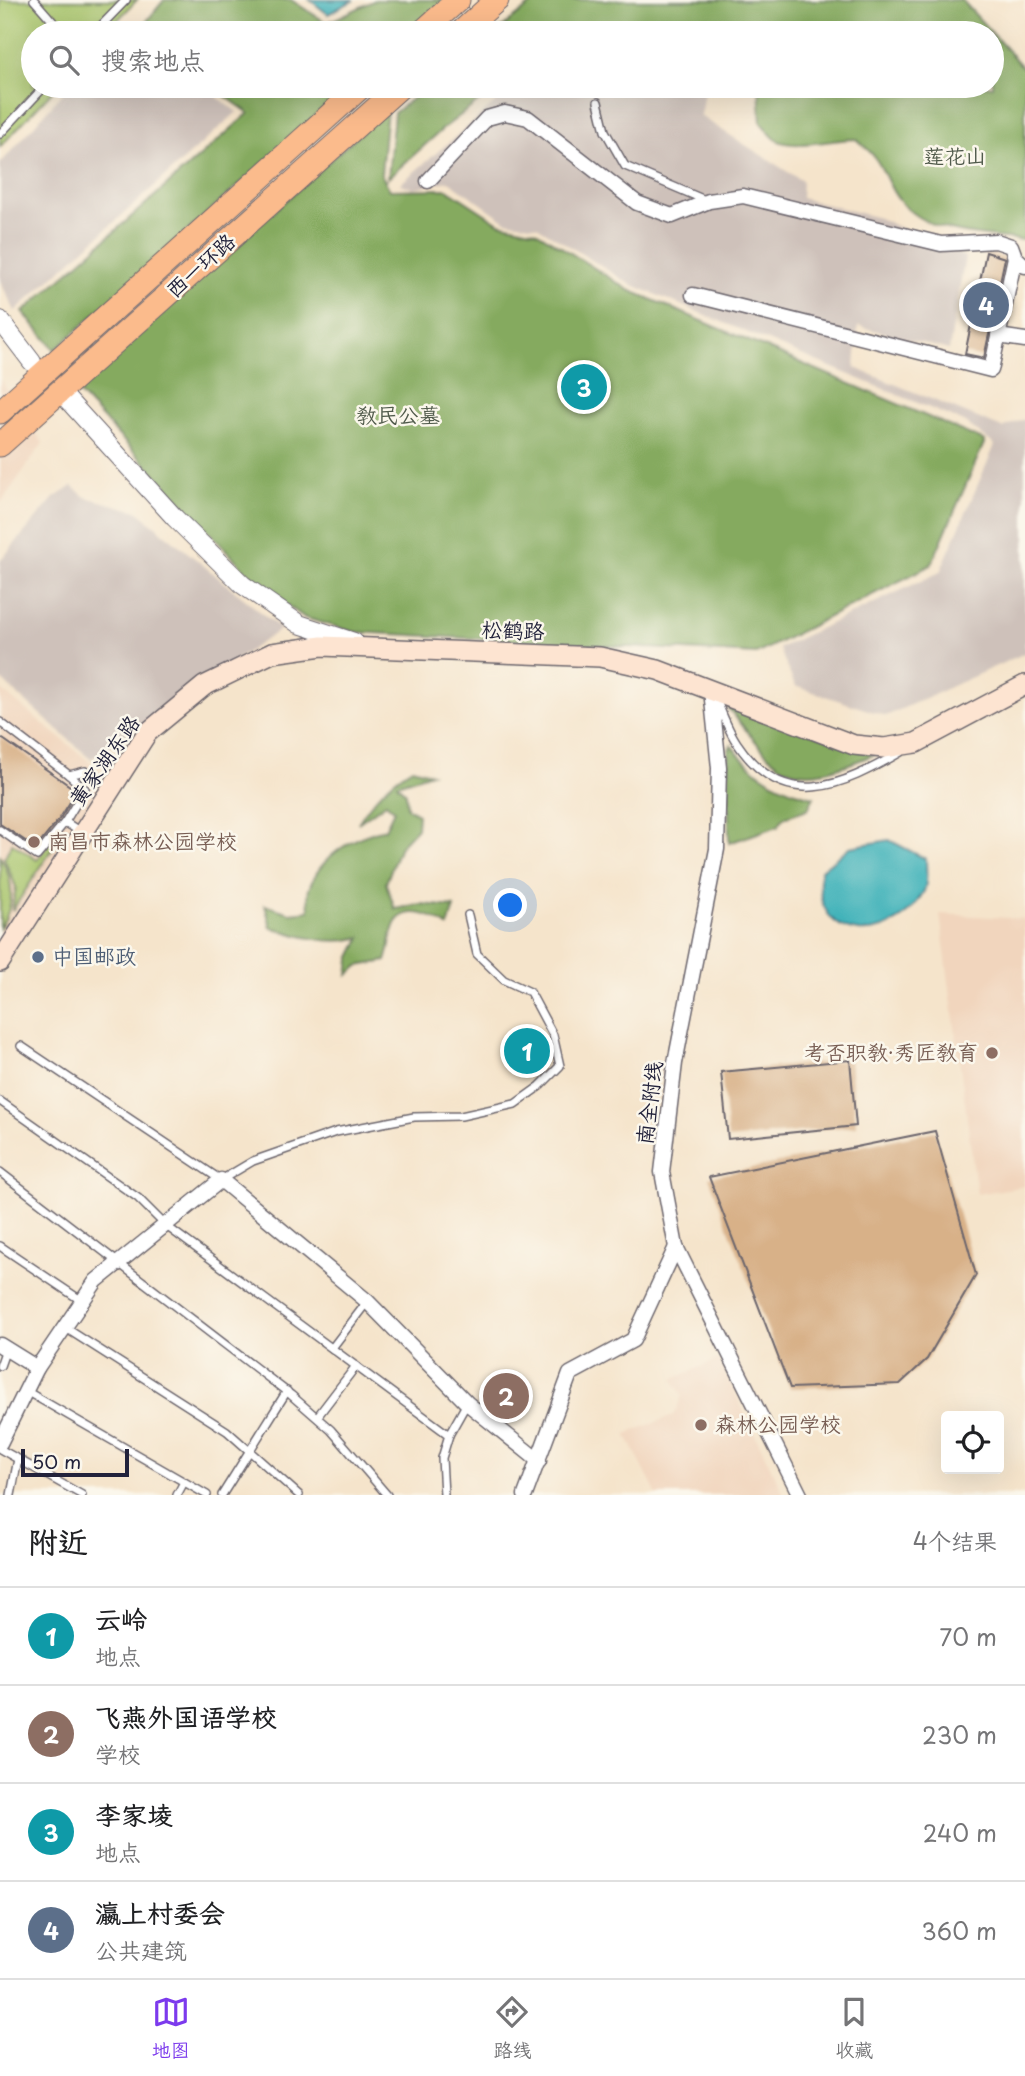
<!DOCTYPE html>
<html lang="zh">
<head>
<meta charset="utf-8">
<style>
	:root { --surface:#fff; --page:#f6f6f6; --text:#202124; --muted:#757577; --line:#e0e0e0; --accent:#7c3aed }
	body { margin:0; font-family:"Playpen Sans","LXGW WenKai TC",sans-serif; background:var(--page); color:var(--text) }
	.controls { position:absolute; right:21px; bottom:21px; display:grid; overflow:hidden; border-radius:7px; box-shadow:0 7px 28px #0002 }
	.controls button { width:63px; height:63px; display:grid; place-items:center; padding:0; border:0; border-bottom:2px solid var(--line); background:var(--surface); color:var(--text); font:35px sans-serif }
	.scale { position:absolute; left:21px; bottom:18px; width:108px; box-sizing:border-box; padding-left:7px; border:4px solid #22223b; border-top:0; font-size:19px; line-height:24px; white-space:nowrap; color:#22223b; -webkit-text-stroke:5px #fbf7ec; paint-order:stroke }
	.you { position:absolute; left:511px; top:906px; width:24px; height:24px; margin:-18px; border:5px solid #fff; border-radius:50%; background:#1a73e8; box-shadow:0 0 0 10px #1a73e833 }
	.badge { display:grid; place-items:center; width:46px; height:46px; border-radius:50%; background:var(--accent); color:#fff; font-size:23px; font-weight:700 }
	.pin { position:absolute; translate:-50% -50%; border:4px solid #fff; box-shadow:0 2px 7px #0006 }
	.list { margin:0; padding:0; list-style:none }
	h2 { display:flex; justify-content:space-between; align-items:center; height:91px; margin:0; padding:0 28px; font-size:30px }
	h2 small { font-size:23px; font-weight:400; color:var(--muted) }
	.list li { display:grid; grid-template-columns:46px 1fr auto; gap:21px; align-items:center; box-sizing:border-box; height:98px; padding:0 28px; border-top:2px solid var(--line) }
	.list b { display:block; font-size:26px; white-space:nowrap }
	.list p { margin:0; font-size:23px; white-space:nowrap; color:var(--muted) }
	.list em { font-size:23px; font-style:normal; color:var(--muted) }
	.icon { flex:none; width:38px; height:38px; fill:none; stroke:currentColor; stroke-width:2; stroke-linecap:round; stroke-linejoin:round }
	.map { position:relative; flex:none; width:1025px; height:1495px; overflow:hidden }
	.search { position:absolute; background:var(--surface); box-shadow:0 7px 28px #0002; left:21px; right:21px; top:21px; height:77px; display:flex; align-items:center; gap:18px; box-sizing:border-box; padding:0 24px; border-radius:38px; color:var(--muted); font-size:26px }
	.sheet { height:483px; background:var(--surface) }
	nav { display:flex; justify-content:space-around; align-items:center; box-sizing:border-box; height:98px; border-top:2px solid var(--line); background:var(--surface); font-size:19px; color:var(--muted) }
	nav a { display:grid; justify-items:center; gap:4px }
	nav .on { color:var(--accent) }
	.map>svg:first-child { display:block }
	.built { fill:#f1d5bd }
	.industrial { fill:#cec1ba }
	.green { fill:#a7c46b; stroke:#647353; stroke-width:2 }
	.forest { fill:#85aa5f; stroke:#54664d; stroke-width:2 }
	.water { fill:#43b3ba; stroke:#326a7a; stroke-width:2 }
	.building { fill:#d8b188 }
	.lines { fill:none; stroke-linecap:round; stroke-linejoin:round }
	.service-casing { stroke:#6c666d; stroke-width:10 }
	.minor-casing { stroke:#6c666d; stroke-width:17 }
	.tertiary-casing { stroke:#6c666d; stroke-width:20 }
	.secondary-casing { stroke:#6c666d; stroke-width:22 }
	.trunk-casing { stroke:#6c666d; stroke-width:25 }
	.service { stroke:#fff; stroke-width:7 }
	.minor { stroke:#fff; stroke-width:14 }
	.tertiary { stroke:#fff; stroke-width:18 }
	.secondary { stroke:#fde4d1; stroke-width:19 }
	.trunk { stroke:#fbbb8c; stroke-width:23 }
	.education-dot { fill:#8d6e63; stroke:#fbf7ec; stroke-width:2.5 }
	.service-dot { fill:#5c6f8a; stroke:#fbf7ec; stroke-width:2.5 }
	.labels { text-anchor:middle; stroke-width:5; stroke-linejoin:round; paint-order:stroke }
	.park-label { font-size:21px; fill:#515b4c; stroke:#fbf7ec }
	.street-label { font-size:21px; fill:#22223b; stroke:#fbf7ec }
	.education-label { font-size:21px; fill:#785e54; stroke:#fbf7ec; text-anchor:start }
	.service-label { font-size:21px; fill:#4e5e75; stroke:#fbf7ec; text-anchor:start }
</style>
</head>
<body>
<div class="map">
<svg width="1025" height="1495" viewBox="0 0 1025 1495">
	<rect width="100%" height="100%" fill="#fbf7ec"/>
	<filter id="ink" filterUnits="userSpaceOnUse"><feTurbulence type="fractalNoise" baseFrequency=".0143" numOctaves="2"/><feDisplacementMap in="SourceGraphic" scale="14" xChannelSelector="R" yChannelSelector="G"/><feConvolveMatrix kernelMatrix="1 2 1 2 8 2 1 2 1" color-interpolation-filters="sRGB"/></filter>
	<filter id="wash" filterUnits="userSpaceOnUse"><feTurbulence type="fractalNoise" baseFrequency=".00686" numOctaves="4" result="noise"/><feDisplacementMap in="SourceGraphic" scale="28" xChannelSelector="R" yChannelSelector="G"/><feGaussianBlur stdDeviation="1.57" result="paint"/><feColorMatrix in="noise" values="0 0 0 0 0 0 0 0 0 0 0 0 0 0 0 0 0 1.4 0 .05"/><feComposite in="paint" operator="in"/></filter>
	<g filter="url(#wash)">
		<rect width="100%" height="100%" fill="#f5e4cb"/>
		<g class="built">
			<polygon points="0,379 43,443 0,504"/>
			<polygon points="0,689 110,778 0,946"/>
			<polygon points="940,914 1025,919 1025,1186 977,1194"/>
			<polygon points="719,1359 784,1495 657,1495 626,1434 674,1415 682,1396 673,1379"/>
		</g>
		<g class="industrial">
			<polygon points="69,86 202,86 237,112 15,311 0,281 0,164"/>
			<polygon points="515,86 705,86 700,116 802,181 801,198 879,218 965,257 949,350 858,326 855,368 1002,428 1025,419 1025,653 886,716 795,686 779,648 940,572 995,445 966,423 630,284 537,226 506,221 449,181 413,188 400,184"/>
			<polygon points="72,486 85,497 137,511 281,629 91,759 0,679 0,561 54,498"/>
		</g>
		<g class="green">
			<polygon points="0,0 137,0 105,33 33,33 33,86 57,86 0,147"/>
			<polygon points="59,839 12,911 16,887 4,858 12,843 37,860 52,840"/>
			<path d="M 0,856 C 14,880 16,904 0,928 Z"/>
		</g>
		<g class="forest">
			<polygon points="164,0 291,0 327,23 375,0 444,0 407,33 137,33"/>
			<polygon points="537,0 962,0 992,33 735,33 705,18 665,33 598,33 587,30 581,33 495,33"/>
			<path d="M 992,33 L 1025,70 L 1025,240 C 984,235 927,236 899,200 C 888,187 885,171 875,158 C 871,151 862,145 856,139 C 835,139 792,150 777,140 C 771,136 766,128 761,123 L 759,86 L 992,86 Z"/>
			<polygon points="211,86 349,86 55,350 23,312 249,113"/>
			<polygon points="429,86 499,86 445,127 388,178 394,113"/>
			<polygon points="387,109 381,174 390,190 447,189 499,223 536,231 629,290 985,441 931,565 756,654 355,632 305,618 259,585 76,390"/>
			<path d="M 724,703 L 873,755 C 782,792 781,771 724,703 Z"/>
			<path d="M 731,745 C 754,774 778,789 814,797 L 808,809 L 784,817 L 778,826 L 729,843 L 728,752 Z"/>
			<path d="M 412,768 L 431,773 L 397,784 L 406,793 L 407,808 L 418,814 L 417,828 L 400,846 L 386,883 L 395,909 L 421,904 L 454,907 L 448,927 C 434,915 401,902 393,929 C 390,939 390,950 386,961 L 358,966 L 348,975 L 350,959 L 361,937 C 331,946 300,937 271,927 L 265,905 L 290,913 L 309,911 C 309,904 307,895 309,889 C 320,856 354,836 385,829 L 394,810 L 386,803 L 358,823 C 372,800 388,782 412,768 Z"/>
		</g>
		<g class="water">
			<polygon points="310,0 354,0 328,14"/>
			<path d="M 889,840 L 926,859 C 926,868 928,883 924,891 C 893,950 809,945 821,870 L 850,847 Z"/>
		</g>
		<g id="blocks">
			<g class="building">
				<polygon points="986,252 1005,258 984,358 965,354"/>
				<polygon points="0,737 77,791 60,818 36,848 0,824"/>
				<polygon points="850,1060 856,1126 728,1139 721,1072"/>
				<polygon points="935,1131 976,1275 927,1359 900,1384 790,1388 709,1177"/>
			</g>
		</g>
	</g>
	<g filter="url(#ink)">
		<use href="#blocks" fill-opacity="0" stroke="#6c666d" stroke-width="2"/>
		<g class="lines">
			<defs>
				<g id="service">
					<polyline points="34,0 63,33"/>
					<polyline points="94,33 126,0"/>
					<polyline points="598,102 605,131 625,166 705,200"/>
					<polyline points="0,134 45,86"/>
					<path d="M 716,699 C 722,713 728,730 737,743 C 784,814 842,786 901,752"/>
					<polyline points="0,722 69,775 85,771 98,781"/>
					<polyline points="69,775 85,789 65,822 82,833"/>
					<polyline points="0,830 37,856 65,822"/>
					<polyline points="21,1046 221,1180 253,1161 336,1132 414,1117 461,1116 515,1104 540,1086 560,1066 553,1035 530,992 504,980 477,954 468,915"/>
					<polyline points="0,1101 138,1198 165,1225 449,1435"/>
					<polyline points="0,1172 291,1395 331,1430 387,1495"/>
					<polyline points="0,1246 82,1301"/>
					<polyline points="64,1327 227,1431 299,1495"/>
					<polyline points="332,1348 367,1302"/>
					<polyline points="0,1366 6,1349"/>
					<polyline points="26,1391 207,1495"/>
					<polyline points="317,1417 356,1366"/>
					<polyline points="0,1449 82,1495"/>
					<polyline points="11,1495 18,1459"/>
					<polyline points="177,1495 184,1482"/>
					<polyline points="222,1495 287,1391"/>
					<polyline points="444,1495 442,1458 449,1435 467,1403"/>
				</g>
				<g id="minor">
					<polyline points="428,181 487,118 505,113 528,118 637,203 672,216 709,201 743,196 941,244 996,241 1011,246 1015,257 1025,266"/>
					<polyline points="693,295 991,370 1015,257"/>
					<polyline points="998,336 1025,340"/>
					<polyline points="711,690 719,768 717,849 675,1063 662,1172 676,1247 800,1495"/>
					<polyline points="0,1345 37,1368 96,1281 221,1180 367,1301 467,1403 539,1461"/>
					<polyline points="0,1443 37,1368"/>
					<polyline points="525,1495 570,1374 633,1340 676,1247"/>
				</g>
				<g id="tertiary">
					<polyline points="0,320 32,362"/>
					<polyline points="66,398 175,518 243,585 299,624 354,642"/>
				</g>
				<polyline id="secondary" points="0,962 147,733 204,686 272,653 322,646 600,657 658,670 854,745 884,748 916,743 1025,685"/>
				<g id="trunk">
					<polyline points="421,33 458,0"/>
					<polyline points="460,33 497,0"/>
					<polyline points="0,412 362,86"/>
					<polyline points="0,445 401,86"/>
				</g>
			</defs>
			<use href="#service" class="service-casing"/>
			<use href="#minor" class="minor-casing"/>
			<use href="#tertiary" class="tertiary-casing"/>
			<use href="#secondary" class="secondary-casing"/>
			<use href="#trunk" class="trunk-casing"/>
			<use href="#service" class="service"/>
			<use href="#minor" class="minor"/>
			<use href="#tertiary" class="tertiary"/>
			<use href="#secondary" class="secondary"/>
			<use href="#trunk" class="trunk"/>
		</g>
	</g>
	<g class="education-dot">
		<circle cx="34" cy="842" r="7"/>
		<circle cx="992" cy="1053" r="7"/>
		<circle cx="701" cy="1425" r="7"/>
	</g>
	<circle class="service-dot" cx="38" cy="957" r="7"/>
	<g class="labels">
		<g class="park-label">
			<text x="955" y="164">莲花山</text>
			<text x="398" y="423">教民公墓</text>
		</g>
		<g class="street-label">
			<text transform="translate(201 266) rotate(-42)" y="7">西一环路</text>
			<text transform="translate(513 631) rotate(2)" y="7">松鹤路</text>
			<text transform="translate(105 761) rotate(-55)" y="7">黄家湖东路</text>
			<text transform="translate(650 1103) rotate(-83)" y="7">南全附线</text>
		</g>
		<g class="education-label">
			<text x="48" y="849">南昌市森林公园学校</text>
			<text x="978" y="1060" text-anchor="end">考否职教·秀匠教育</text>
			<text x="715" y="1432">森林公园学校</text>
		</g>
		<g class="service-label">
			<text x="52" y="964">中国邮政</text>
		</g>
	</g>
</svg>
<div class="controls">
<button><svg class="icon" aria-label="locate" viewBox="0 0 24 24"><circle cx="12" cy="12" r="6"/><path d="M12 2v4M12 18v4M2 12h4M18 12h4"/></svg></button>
</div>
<div class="scale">50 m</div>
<div class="you"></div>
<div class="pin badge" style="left:527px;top:1051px;background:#0f9aa8">1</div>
<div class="pin badge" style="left:506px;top:1396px;background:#8d6e63">2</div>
<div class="pin badge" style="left:584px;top:387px;background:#0f9aa8">3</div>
<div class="pin badge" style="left:986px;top:305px;background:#5c6f8a">4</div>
<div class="search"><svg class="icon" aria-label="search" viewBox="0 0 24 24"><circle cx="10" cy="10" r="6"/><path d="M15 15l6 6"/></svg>搜索地点</div>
</div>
<section class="sheet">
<h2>附近<small>4个结果</small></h2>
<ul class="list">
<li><span class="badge" style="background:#0f9aa8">1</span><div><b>云岭</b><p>地点</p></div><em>70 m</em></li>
<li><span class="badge" style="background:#8d6e63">2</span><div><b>飞燕外国语学校</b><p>学校</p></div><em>230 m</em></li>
<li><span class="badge" style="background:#0f9aa8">3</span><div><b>李家堎</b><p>地点</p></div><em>240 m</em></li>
<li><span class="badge" style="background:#5c6f8a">4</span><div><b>瀛上村委会</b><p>公共建筑</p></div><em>360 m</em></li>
</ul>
</section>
<nav>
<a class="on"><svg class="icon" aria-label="map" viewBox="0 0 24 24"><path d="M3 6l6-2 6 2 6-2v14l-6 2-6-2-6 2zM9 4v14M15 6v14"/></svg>地图</a>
<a><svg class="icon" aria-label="directions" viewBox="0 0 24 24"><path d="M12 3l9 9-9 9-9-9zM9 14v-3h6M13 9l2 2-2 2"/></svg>路线</a>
<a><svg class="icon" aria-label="saved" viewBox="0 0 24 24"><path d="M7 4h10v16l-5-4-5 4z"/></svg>收藏</a>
</nav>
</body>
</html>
